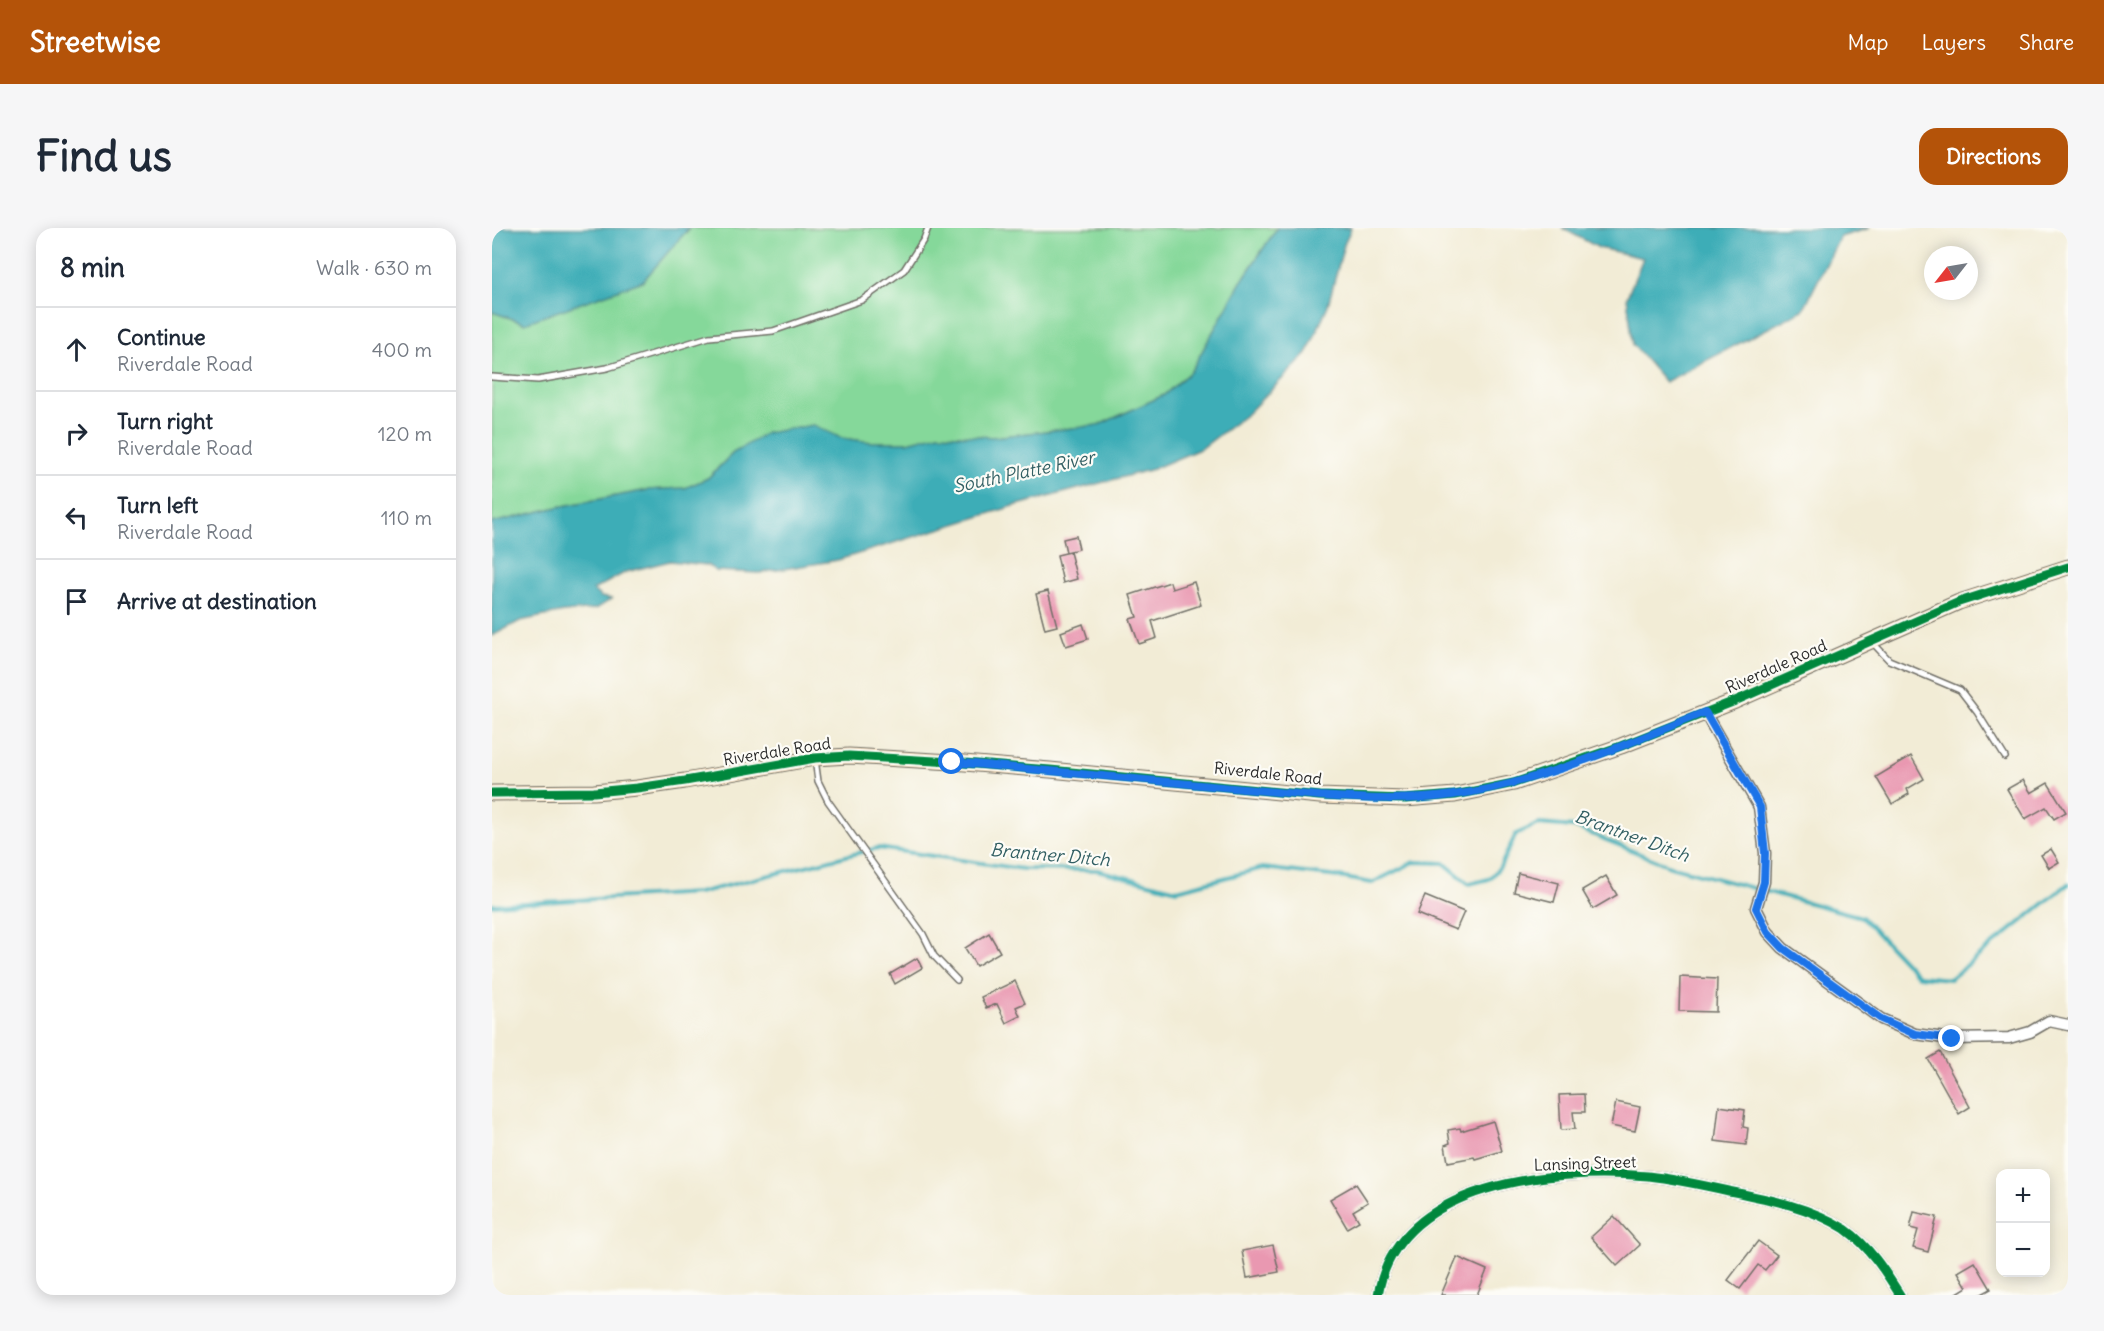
<!DOCTYPE html>
<html lang="en">
<head>
<meta charset="utf-8">
<style>
	:root { --surface:#fff; --page:#f6f6f7; --text:#1f2937; --muted:#747a83; --line:#e0e1e3; --accent:#b45309 }
	body { margin:0; font-family:Delius,sans-serif; background:var(--page); color:var(--text) }
	.controls { position:absolute; right:18px; bottom:18px; display:grid; overflow:hidden; border-radius:12px; box-shadow:0 3px 15px #0003 }
	.controls button { width:54px; height:54px; display:grid; place-items:center; padding:0; border:0; border-bottom:2px solid var(--line); background:var(--surface); color:var(--text); font:30px sans-serif }
	.compass { position:absolute; left:1432px; top:18px; width:54px; height:54px; border-radius:50%; background:var(--surface); box-shadow:0 3px 15px #0003; rotate:239deg }
	.stop { position:absolute; width:18px; height:18px; margin:-14px; border:4px solid #1a73e8; border-radius:50%; background:#fff }
	.stop.end { background:#1a73e8; border-color:#fff; box-shadow:0 2px 6px #0008 }
	.list { margin:0; padding:0; list-style:none }
	h2 { display:flex; justify-content:space-between; align-items:center; height:78px; margin:0; padding:0 24px; font-size:26px }
	h2 small { font-size:20px; font-weight:400; color:var(--muted) }
	.list li { display:grid; grid-template-columns:39px 1fr auto; gap:18px; align-items:center; box-sizing:border-box; height:84px; padding:0 24px; border-top:2px solid var(--line) }
	.list b { display:block; font-size:22px; white-space:nowrap }
	.list p { margin:0; font-size:20px; white-space:nowrap; color:var(--muted) }
	.list em { font-size:20px; font-style:normal; color:var(--muted) }
	.icon { flex:none; width:33px; height:33px; fill:none; stroke:currentColor; stroke-width:2; stroke-linecap:round; stroke-linejoin:round }
	.map { position:relative; flex:none; width:1576px; height:1067px; overflow:hidden; border-radius:18px }
	header { display:flex; align-items:center; gap:36px; box-sizing:border-box; height:84px; padding:0 30px; background:var(--accent); color:#fff }
	header strong { font-size:28px }
	nav { display:flex; gap:33px; margin-inline-start:auto; font-size:21px }
	.intro { display:flex; align-items:center; justify-content:space-between; box-sizing:border-box; height:144px; padding:0 36px }
	h1 { margin:0; font-size:42px }
	.button { padding:15px 27px; border-radius:18px; background:var(--accent); color:#fff; font-size:21px; font-weight:700 }
	main { display:flex; gap:36px; padding:0 36px }
	aside { flex:1; background:var(--surface); border-radius:18px; box-shadow:0 3px 15px #0003 }
	.map>svg:first-child { display:block }
	.green { fill:#85d89a; stroke:#588262; stroke-width:1.5 }
	.water { fill:#3dadb7; stroke:#346c71; stroke-width:1.5 }
	.lines { fill:none; stroke-linecap:round; stroke-linejoin:round }
	.stream { stroke:#3dadb7; stroke-width:4 }
	.building { fill:#e998b1 }
	.lane-casing { stroke:#716f67; stroke-width:8 }
	.street-casing { stroke:#716f67; stroke-width:13 }
	.secondary-casing { stroke:#716f67; stroke-width:17 }
	.lane { stroke:#fff; stroke-width:5 }
	.street { stroke:#fff; stroke-width:10 }
	.secondary { stroke:#fce5c4; stroke-width:15 }
	.cycleway-casing { stroke:#fdfcf7; stroke-width:13 }
	.cycleway { stroke:#00873e; stroke-width:9 }
	.route { stroke:#1a73e8; stroke-width:8 }
	.labels { text-anchor:middle; stroke-width:4.5; stroke-linejoin:round; paint-order:stroke }
	.street-label { font-size:16px; fill:#2b2b2b; stroke:#fdfcf7 }
	.water-label { font-size:18px; font-style:italic; fill:#325f63; stroke:#fdfcf7 }
</style>
</head>
<body>
<header>
<strong>Streetwise</strong>
<nav><a>Map</a><a>Layers</a><a>Share</a></nav>
</header>
<div class="intro"><h1>Find us</h1><a class="button">Directions</a></div>
<main>
<aside>
<h2>8 min<small>Walk · 630 m</small></h2>
<ul class="list">
<li><svg class="icon" aria-label="ahead" viewBox="0 0 24 24"><path d="M12 20V5M6 11l6-6 6 6"/></svg><div><b>Continue</b><p>Riverdale Road</p></div><em>400 m</em></li>
<li><svg class="icon" aria-label="right" viewBox="0 0 24 24"><path d="M7 20v-9h11M14 6l5 5-5 5"/></svg><div><b>Turn right</b><p>Riverdale Road</p></div><em>120 m</em></li>
<li><svg class="icon" aria-label="left" viewBox="0 0 24 24"><path d="M17 20v-9H6M10 6l-5 5 5 5"/></svg><div><b>Turn left</b><p>Riverdale Road</p></div><em>110 m</em></li>
<li><svg class="icon" aria-label="arrive" viewBox="0 0 24 24"><path d="M6 21V4h12l-3 4 3 4H6"/></svg><div><b>Arrive at destination</b></div></li>
</ul>
</aside>
<div class="map">
<svg width="1576" height="1067" viewBox="0 0 1576 1067">
	<rect width="100%" height="100%" fill="#fdfcf7"/>
	<filter id="ink" filterUnits="userSpaceOnUse"><feTurbulence type="fractalNoise" baseFrequency=".0167" numOctaves="2"/><feDisplacementMap in="SourceGraphic" scale="12" xChannelSelector="R" yChannelSelector="G"/><feConvolveMatrix kernelMatrix="1 2 1 2 8 2 1 2 1" color-interpolation-filters="sRGB"/></filter>
	<filter id="wash" filterUnits="userSpaceOnUse"><feTurbulence type="fractalNoise" baseFrequency=".008" numOctaves="4" result="noise"/><feDisplacementMap in="SourceGraphic" scale="24" xChannelSelector="R" yChannelSelector="G"/><feGaussianBlur stdDeviation="1.35" result="paint"/><feColorMatrix in="noise" values="0 0 0 0 0 0 0 0 0 0 0 0 0 0 0 0 0 1.4 0 .05"/><feComposite in="paint" operator="in"/></filter>
	<g filter="url(#wash)">
		<rect width="100%" height="100%" fill="#f2ecd6"/>
		<polygon class="green" points="197,0 785,0 749,54 699,143 672,167 607,197 502,209 447,206 416,214 379,214 349,210 321,197 241,225 216,250 193,260 156,262 66,279 0,295 0,84 33,95 195,4"/>
		<g class="water">
			<polygon points="0,0 197,0 151,53 33,95 0,84"/>
			<polygon points="785,0 859,0 852,17 836,77 815,126 756,185 710,220 661,241 522,278 346,332 267,345 224,343 215,337 178,333 134,344 101,362 109,369 120,371 104,381 72,384 28,393 0,408 0,295 66,279 156,262 193,260 216,250 241,225 274,205 321,197 349,210 379,214 416,214 447,206 502,209 607,197 672,167 699,143 749,54"/>
			<polygon points="1070,0 1378,0 1348,9 1311,82 1173,154 1141,117 1135,69 1151,30 1107,20"/>
		</g>
		<g class="lines">
			<polyline class="stream" points="0,677 206,665 386,620 531,641 605,642 685,662 771,640 847,649 880,655 922,634 952,635 977,656 997,651 1008,639 1024,606 1047,596 1082,599 1178,638 1370,689 1426,748 1458,751 1576,656"/>
		</g>
		<g id="blocks">
			<g class="building">
				<polygon points="584,308 587,321 574,324 571,311"/>
				<polygon points="578,324 585,351 571,355 565,327"/>
				<polygon points="678,354 680,361 702,354 709,377 660,393 665,410 647,416 638,391 645,389 638,367"/>
				<polygon points="556,363 565,398 553,401 544,366"/>
				<polygon points="591,396 596,411 574,418 569,404"/>
				<polygon points="1419,528 1432,551 1415,561 1417,566 1400,576 1384,549"/>
				<polygon points="1531,552 1539,565 1556,555 1574,584 1562,591 1554,579 1533,591 1515,561"/>
				<polygon points="1559,621 1567,634 1557,640 1549,627"/>
				<polygon points="1026,645 1067,655 1062,674 1022,664"/>
				<polygon points="1114,648 1125,667 1101,681 1090,662"/>
				<polygon points="933,668 972,684 964,702 925,686"/>
				<polygon points="497,705 508,724 484,738 473,720"/>
				<polygon points="425,730 430,740 403,756 398,746"/>
				<polygon points="1188,749 1225,751 1224,784 1187,783"/>
				<polygon points="523,753 533,775 524,779 528,788 514,795 505,776 494,780 489,769"/>
				<polygon points="1448,824 1478,879 1467,886 1436,831"/>
				<polygon points="1092,866 1093,884 1081,884 1083,901 1069,902 1067,867"/>
				<polygon points="1124,874 1148,879 1143,903 1119,898"/>
				<polygon points="1227,878 1253,882 1251,899 1256,900 1254,917 1223,913"/>
				<polygon points="1001,893 1010,923 983,931 982,929 956,934 953,917 958,915 956,902 968,900 969,903"/>
				<polygon points="864,956 876,974 861,983 867,993 855,1000 838,971"/>
				<polygon points="1422,984 1445,989 1436,1024 1421,1020 1426,1002 1418,1000"/>
				<polygon points="1122,988 1148,1017 1125,1038 1099,1009"/>
				<polygon points="1266,1013 1285,1027 1273,1042 1266,1037 1248,1061 1236,1052"/>
				<polygon points="781,1017 787,1044 755,1050 750,1023"/>
				<polygon points="965,1029 995,1042 985,1067 949,1067"/>
				<polygon points="1483,1034 1499,1061 1488,1067 1462,1067 1475,1059 1466,1044"/>
			</g>
		</g>
	</g>
	<g filter="url(#ink)">
		<use href="#blocks" fill-opacity="0" stroke="#716f67" stroke-width="1.5"/>
		<g class="lines">
			<defs>
				<g id="lane">
					<polyline points="0,149 46,152 115,140 217,109 281,103 370,72 412,42 432,11 436,0"/>
					<polyline points="1380,414 1397,432 1468,462 1485,484 1513,529"/>
					<polyline points="323,531 326,553 336,573 431,706 442,728 465,752"/>
				</g>
				<g id="street">
					<polyline points="1213,485 1267,579 1273,625 1272,654 1264,680 1276,704 1291,720 1389,791 1423,806 1460,811 1517,810 1538,804 1557,793 1576,797"/>
					<path d="M 886,1067 C 905,952 1064,940 1156,948 C 1183,951 1210,957 1237,963 C 1277,971 1318,979 1353,1001 C 1377,1018 1393,1043 1408,1067"/>
				</g>
				<polyline id="secondary" points="0,565 102,564 145,560 193,553 323,530 357,528 460,534 558,542 828,568 913,571 963,567 1022,555 1129,518 1243,473 1467,374 1576,339"/>
			</defs>
			<use href="#lane" class="lane-casing"/>
			<use href="#street" class="street-casing"/>
			<use href="#secondary" class="secondary-casing"/>
			<use href="#lane" class="lane"/>
			<use href="#street" class="street"/>
			<use href="#secondary" class="secondary"/>
			<defs>
				<g id="cycleway">
					<polyline points="0,565 102,564 145,560 193,553 323,530 357,528 460,534 558,542 828,568 913,571 963,567 1022,555 1129,518 1243,473 1467,374 1576,339"/>
					<path d="M 886,1067 C 905,952 1064,940 1156,948 C 1183,951 1210,957 1237,963 C 1277,971 1318,979 1353,1001 C 1377,1018 1393,1043 1408,1067"/>
				</g>
			</defs>
			<use href="#cycleway" class="cycleway-casing"/>
			<use href="#cycleway" class="cycleway"/>
		</g>
	</g>
	<g class="lines" filter="url(#ink)">
		<path class="route" d="M 460,534 L 828,568 C 872,571 917,573 961,567 C 1046,556 1134,516 1213,484 L 1268,579 L 1273,625 L 1272,654 L 1264,680 L 1276,704 L 1291,720 L 1389,791 L 1423,806 L 1460,811"/>
	</g>
	<g class="labels">
		<g class="street-label">
			<text transform="translate(1284 438) rotate(-24)" y="6">Riverdale Road</text>
			<text transform="translate(285 523) rotate(-9)" y="6">Riverdale Road</text>
			<text transform="translate(776 545) rotate(6)" y="6">Riverdale Road</text>
			<text transform="translate(1093 935) rotate(-2)" y="6">Lansing Street</text>
		</g>
		<g class="water-label">
			<text transform="translate(532 244) rotate(-12)" y="6">South Platte River</text>
			<text transform="translate(1140 608) rotate(20)" y="6">Brantner Ditch</text>
			<text transform="translate(558 627) rotate(5)" y="6">Brantner Ditch</text>
		</g>
	</g>
</svg>
<div class="controls">
<button>+</button>
<button>−</button>
</div>
<svg class="compass" viewBox="-18 -18 36 36"><path d="M0-13l5 13h-10z" fill="#e53935"/><path d="M0 13l5-13h-10z" fill="#747a83"/></svg>
<div class="stop" style="left:460px;top:534px"></div>
<div class="stop end" style="left:1460px;top:811px"></div>
</div>
</main>
</body>
</html>
